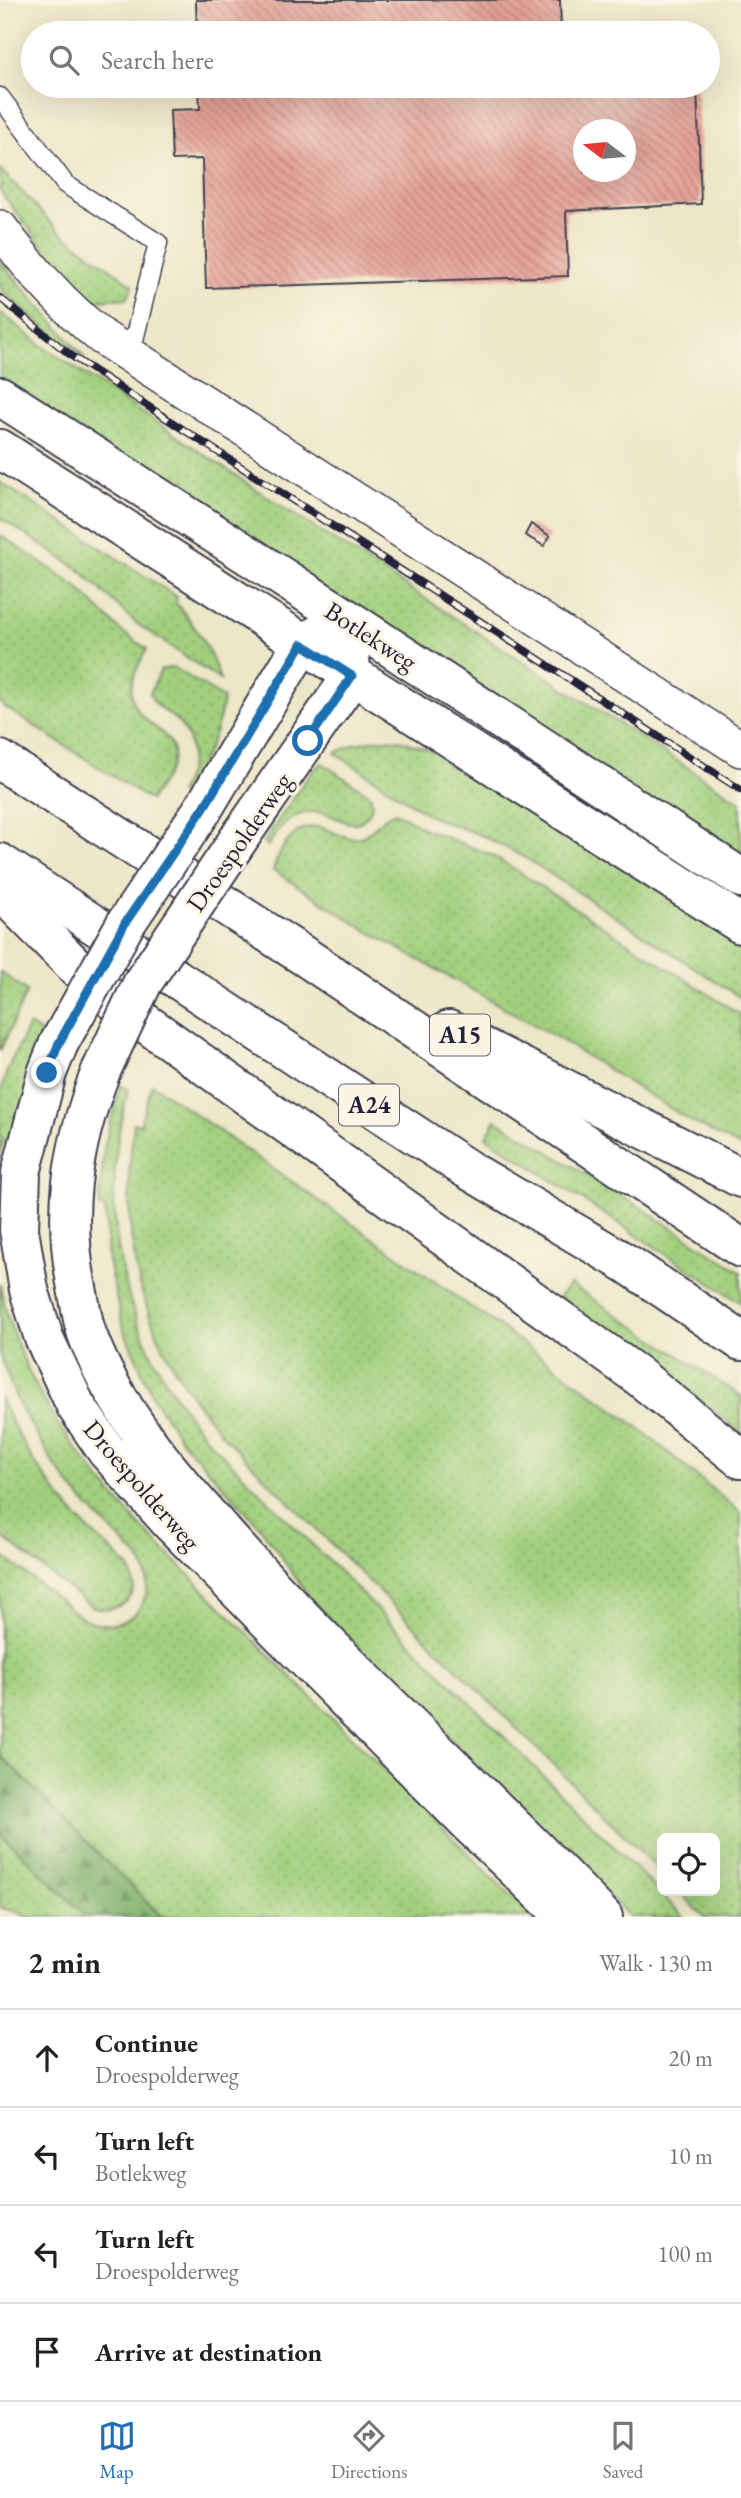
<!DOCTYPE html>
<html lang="en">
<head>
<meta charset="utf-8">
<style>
	:root { --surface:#fff; --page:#f6f6f6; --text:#222; --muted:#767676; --line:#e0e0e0; --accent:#1f6fb2 }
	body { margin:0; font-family:"EB Garamond",serif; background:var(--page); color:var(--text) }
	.controls { position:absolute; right:21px; bottom:21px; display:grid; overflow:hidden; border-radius:10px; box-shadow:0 7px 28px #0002 }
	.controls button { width:63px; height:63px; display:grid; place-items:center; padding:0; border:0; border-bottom:2px solid var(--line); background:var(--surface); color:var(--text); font:35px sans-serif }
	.compass { position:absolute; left:573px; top:119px; width:63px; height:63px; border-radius:50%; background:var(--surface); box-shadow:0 7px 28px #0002; rotate:286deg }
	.stop { position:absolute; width:21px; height:21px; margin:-16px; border:5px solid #1f6fb2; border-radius:50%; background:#fff }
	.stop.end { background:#1f6fb2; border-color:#fff; box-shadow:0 2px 7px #0008 }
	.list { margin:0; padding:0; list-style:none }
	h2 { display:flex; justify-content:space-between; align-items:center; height:91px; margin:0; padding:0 28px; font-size:30px }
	h2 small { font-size:23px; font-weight:400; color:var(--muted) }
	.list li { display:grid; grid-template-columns:46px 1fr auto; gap:21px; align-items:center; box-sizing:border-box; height:98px; padding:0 28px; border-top:2px solid var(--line) }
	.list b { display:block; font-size:26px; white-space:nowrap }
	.list p { margin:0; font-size:23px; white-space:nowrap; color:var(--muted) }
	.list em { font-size:23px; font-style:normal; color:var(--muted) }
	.icon { flex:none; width:38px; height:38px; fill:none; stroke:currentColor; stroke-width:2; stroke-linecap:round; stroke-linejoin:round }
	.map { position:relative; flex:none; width:741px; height:1917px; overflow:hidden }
	.search { position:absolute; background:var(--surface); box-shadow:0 7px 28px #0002; left:21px; right:21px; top:21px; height:77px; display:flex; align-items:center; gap:18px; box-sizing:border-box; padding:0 24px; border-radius:38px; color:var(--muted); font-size:26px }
	.sheet { height:483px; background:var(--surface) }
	nav { display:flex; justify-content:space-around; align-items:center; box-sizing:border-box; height:98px; border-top:2px solid var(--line); background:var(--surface); font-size:19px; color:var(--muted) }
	nav a { display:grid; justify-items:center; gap:4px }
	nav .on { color:var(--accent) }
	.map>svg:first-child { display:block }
	.green { fill:url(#green-dots); stroke:#62795c; stroke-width:2 }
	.forest { fill:url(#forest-firs); stroke:#526a54; stroke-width:2 }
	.building { fill:url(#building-back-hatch); fill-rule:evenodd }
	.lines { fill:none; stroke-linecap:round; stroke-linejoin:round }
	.service-casing { stroke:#403f50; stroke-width:21 }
	.minor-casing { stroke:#403f50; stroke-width:38 }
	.secondary-casing { stroke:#403f50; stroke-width:42 }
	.motorway-casing { stroke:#403f50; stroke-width:42 }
	.service { stroke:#fff; stroke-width:18 }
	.minor { stroke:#fff; stroke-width:35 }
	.secondary { stroke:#fff; stroke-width:38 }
	.motorway { stroke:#fff; stroke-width:38 }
	.rail-casing { stroke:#22223b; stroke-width:8 }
	.rail { stroke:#fcf5e5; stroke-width:5; stroke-dasharray:16; stroke-linecap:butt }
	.secondary-bridge-casing { stroke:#403f50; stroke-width:42; stroke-linecap:butt }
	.secondary-bridge { stroke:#fff; stroke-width:38 }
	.route { stroke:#1f6fb2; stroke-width:9 }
	.labels { text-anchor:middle; stroke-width:6; stroke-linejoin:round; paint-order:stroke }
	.shield { fill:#fcf5e5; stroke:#63616e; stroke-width:2 }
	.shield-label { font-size:24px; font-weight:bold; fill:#22223b }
	.street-label { font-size:26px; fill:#22223b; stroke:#fcf5e5 }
</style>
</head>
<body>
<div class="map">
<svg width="741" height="1917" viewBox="0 0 741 1917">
	<defs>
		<pattern id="green-dots" width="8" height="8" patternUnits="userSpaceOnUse" patternTransform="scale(1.75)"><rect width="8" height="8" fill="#a2d07e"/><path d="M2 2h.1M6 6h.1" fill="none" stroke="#8bb26e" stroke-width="1.8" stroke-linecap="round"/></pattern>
		<pattern id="forest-firs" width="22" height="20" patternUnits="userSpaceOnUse" patternTransform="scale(1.75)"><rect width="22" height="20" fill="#81b26d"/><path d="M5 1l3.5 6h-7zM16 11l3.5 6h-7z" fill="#69905b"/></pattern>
		<pattern id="building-back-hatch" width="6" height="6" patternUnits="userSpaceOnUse" patternTransform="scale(1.75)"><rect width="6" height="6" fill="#e5a399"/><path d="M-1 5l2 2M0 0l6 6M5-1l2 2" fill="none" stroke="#b9847e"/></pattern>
	</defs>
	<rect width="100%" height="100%" fill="#fcf5e5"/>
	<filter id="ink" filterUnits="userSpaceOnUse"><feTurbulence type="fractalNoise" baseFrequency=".0143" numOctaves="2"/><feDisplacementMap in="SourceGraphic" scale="14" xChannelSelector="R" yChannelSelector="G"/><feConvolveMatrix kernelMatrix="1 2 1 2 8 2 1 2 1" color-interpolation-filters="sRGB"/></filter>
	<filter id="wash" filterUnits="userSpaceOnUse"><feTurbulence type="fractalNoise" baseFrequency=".00686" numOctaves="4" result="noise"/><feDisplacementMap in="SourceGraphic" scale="28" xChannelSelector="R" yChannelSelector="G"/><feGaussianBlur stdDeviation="1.57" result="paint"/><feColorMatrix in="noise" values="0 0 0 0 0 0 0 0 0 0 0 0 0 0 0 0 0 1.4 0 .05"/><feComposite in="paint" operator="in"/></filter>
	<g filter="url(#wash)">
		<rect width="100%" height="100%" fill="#ede6c7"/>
		<g class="green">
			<polygon points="0,169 61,233 133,285 127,298 85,301 0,191"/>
			<polygon points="0,261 85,358 32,318 0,288"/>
			<polygon points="0,312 41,345 281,506 741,802 741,864 0,384"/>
			<path d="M 0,482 L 177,597 L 176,603 C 196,627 211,650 220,680 L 136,623 L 80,570 L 0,518 Z"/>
			<path d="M 0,535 L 76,586 L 121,631 L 147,649 C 141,660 134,672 132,684 C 126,725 176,726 173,756 C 172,772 158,787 150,800 L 0,704 Z"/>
			<path d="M 173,667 L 223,698 C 220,733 201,764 184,795 L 179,793 C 192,770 198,741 176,720 C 166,711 154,707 150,693 L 161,670 Z"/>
			<polygon points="382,739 400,740 451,757 741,939 741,998 524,857 483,836 432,817 335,753 355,744"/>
			<path d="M 322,763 L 370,795 C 376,806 367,823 353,823 C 344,823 335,816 326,814 C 298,806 281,824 268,846 L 263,843 L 311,772 Z"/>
			<path d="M 396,812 L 425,829 L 491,855 L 514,869 L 741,1015 L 741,1147 L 692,1122 L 561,1040 L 364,929 L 273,870 C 280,848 296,821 323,828 C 336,832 347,841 361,837 C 375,832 382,814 396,812 Z"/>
			<polygon points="0,972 27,991 0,1051"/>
			<polygon points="29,1025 45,1035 12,1143 3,1141 0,1157 0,1093 9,1066"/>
			<path d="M 152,1084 L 524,1344 L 639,1428 L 741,1513 L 741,1917 L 704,1917 L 679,1891 L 715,1891 L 715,1838 L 662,1838 L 662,1873 L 227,1440 C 142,1346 117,1247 134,1123 L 140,1125 Z"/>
			<path d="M 120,1085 L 128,1090 C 94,1219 123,1339 208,1440 L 684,1917 L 630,1917 L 312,1601 L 260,1527 L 181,1440 L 154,1399 L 123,1328 L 108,1261 L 105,1209 L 99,1208 L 104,1148 Z"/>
			<polygon points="496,1120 632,1202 741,1272 741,1303 486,1137"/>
			<path d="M 0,1284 C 20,1386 73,1449 139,1525 L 532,1917 L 162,1917 L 0,1755 L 0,1554 C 20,1569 40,1585 61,1601 C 69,1607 77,1616 87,1620 C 108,1629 133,1624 143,1602 C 150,1588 148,1573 140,1560 L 80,1498 L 54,1464 L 19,1405 L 0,1356 Z"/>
			<polygon points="570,1284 741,1396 741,1433 679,1383 559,1297"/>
			<path d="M 0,1397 C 20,1444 50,1489 85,1526 C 98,1540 123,1557 131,1572 C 144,1600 114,1615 91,1606 L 0,1535 Z"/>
			<polygon points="0,1833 11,1841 87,1917 27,1917 12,1910 0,1908"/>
		</g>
		<polygon class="forest" points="0,1755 162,1917 87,1917 0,1833"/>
		<g id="blocks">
			<g class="building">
				<polygon points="196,0 560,0 561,33 197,33"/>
				<path d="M 199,86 L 697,86 L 701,204 L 566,211 L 568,276 L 206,288 L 202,159 L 172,160 L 170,110 L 200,109 ZM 584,130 L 626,130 L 626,172 L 584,172 Z"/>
				<polygon points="531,524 550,536 544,546 525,535"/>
			</g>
		</g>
	</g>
	<g filter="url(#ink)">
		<use href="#blocks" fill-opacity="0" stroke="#403f50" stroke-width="2"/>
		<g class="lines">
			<defs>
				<polyline id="service" points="0,97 65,184 158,243 130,356"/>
				<path id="minor" d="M 0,228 C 30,269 62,305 102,337 L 741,749"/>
				<g id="secondary">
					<polyline points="0,396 346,618 741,878"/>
					<polyline points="0,449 741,924"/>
					<polyline points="203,809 302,644 323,632"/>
					<polyline points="242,834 352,676 349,651"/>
					<polyline points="59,1043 47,1073 21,1173 19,1230 29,1290 44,1338 76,1406 106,1450 172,1524 465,1820 566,1917"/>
					<path d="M 101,1071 C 71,1148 61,1216 79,1298 C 81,1310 83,1323 87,1334 C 115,1412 174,1477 227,1537 C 346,1670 480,1788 603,1917"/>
				</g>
				<g id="motorway">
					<polyline points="0,760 307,958 741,1248"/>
					<polyline points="0,863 467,1169 629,1265 741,1341"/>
					<polyline points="0,890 98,989 637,1375 741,1459"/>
					<polyline points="449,1030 741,1178"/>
				</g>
			</defs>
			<use href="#service" class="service-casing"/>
			<use href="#minor" class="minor-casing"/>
			<use href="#secondary" class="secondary-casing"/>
			<use href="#motorway" class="motorway-casing"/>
			<use href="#service" class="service"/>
			<use href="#minor" class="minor"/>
			<use href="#secondary" class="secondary"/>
			<use href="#motorway" class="motorway"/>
			<defs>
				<polyline id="rail" points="0,298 73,357 184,430 741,790"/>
			</defs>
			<use href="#rail" class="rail-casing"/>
			<use href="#rail" class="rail"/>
			<defs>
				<g id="secondary-bridge">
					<polyline points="59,1043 126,923 203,809"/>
					<polyline points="101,1071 143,982 242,834"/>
				</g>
			</defs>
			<use href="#secondary-bridge" class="secondary-bridge-casing"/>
			<use href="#secondary-bridge" class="secondary-bridge"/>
		</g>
	</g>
	<g class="lines" filter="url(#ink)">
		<polyline class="route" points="47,1073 59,1043 125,923 203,809 302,644 352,676 308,741"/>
	</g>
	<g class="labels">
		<g class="shield">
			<rect x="430" y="1014.5" width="60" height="41" rx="5"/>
			<rect x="339" y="1084.5" width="60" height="41" rx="5"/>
		</g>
		<g class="shield-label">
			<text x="460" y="1043">A15</text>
			<text x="369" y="1113">A24</text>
		</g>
		<g class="street-label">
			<text transform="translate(371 636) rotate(33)" y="9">Botlekweg</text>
			<text transform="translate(239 842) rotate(-55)" y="9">Droespolderweg</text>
			<text transform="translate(142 1485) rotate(49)" y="9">Droespolderweg</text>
		</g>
	</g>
</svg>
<div class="controls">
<button><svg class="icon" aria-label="locate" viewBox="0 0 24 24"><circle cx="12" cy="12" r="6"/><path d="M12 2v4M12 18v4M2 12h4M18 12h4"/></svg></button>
</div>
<svg class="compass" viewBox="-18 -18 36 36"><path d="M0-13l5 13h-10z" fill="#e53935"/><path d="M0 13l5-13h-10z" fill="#767676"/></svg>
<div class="stop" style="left:308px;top:741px"></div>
<div class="stop end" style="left:47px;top:1073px"></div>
<div class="search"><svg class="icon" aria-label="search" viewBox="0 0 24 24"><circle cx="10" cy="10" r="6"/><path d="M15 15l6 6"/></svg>Search here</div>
</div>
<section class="sheet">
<h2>2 min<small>Walk · 130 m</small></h2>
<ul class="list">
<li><svg class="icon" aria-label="ahead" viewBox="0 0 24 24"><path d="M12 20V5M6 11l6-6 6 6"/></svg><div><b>Continue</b><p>Droespolderweg</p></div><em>20 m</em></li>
<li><svg class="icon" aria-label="left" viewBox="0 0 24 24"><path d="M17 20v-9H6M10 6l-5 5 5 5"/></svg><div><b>Turn left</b><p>Botlekweg</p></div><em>10 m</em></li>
<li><svg class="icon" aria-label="left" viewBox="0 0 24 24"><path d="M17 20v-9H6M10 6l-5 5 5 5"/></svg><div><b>Turn left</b><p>Droespolderweg</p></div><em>100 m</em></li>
<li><svg class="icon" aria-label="arrive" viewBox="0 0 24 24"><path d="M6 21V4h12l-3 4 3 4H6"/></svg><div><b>Arrive at destination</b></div></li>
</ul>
</section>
<nav>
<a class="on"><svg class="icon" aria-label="map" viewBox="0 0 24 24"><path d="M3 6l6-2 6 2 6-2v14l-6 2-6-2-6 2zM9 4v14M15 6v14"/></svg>Map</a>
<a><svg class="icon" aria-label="directions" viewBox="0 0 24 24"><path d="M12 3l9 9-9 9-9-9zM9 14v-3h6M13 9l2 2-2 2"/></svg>Directions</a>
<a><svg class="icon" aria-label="saved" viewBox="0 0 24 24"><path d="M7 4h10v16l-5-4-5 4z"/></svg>Saved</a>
</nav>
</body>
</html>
